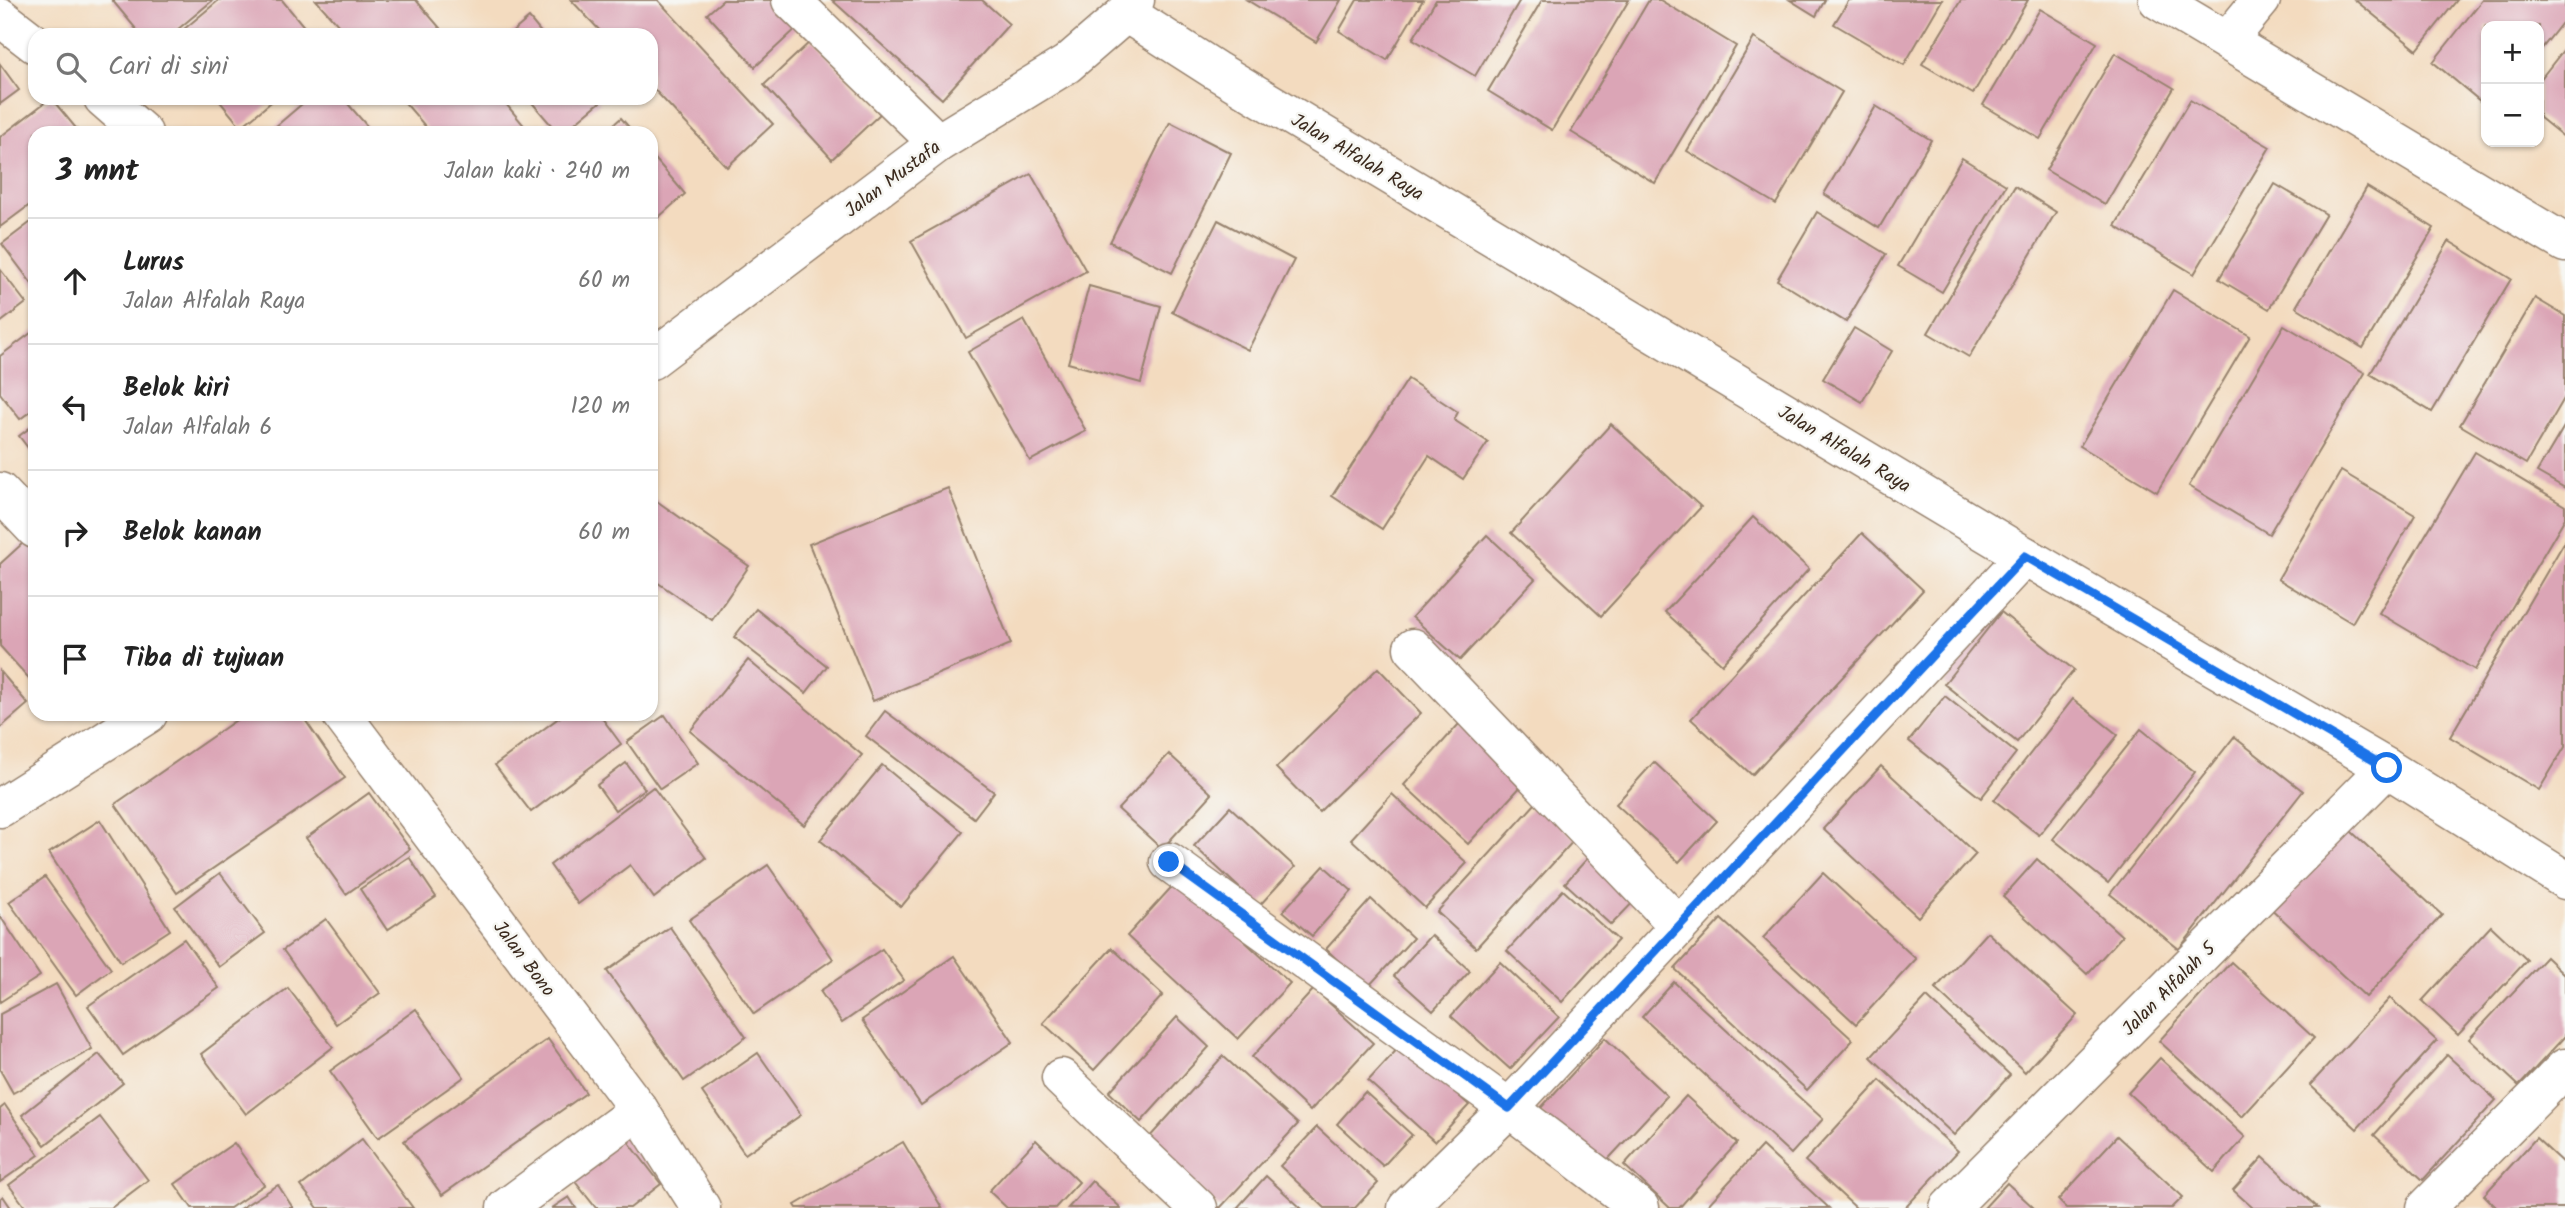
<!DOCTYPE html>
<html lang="id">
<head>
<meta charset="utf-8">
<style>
	:root { --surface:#fff; --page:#f2f2f2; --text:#222; --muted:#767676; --line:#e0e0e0 }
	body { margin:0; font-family:Kalam,sans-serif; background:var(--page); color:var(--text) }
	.controls { position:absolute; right:21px; top:21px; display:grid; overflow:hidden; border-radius:14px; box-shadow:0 2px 5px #0004 }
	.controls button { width:63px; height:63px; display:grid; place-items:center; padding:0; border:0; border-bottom:2px solid var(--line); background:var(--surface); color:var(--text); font:35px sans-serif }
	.stop { position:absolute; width:21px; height:21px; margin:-16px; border:5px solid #1a73e8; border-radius:50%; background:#fff }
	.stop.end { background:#1a73e8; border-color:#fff; box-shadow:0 2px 7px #0008 }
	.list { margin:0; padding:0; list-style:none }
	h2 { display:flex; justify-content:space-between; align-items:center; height:91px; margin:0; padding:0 28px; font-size:30px }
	h2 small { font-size:23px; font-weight:400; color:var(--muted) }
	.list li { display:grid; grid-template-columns:46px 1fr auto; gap:21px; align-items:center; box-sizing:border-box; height:126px; padding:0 28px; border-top:2px solid var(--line) }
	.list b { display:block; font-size:26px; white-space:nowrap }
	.list p { margin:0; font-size:23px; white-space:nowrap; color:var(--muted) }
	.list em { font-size:23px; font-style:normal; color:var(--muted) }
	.icon { flex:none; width:38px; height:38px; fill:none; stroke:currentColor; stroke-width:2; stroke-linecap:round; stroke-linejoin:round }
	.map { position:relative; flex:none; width:2565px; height:1208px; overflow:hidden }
	.search { position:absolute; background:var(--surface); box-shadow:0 2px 5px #0004; left:28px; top:28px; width:630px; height:77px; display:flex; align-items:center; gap:18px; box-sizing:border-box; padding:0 24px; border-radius:21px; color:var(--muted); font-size:26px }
	.panel { position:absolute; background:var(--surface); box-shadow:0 2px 5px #0004; left:28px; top:126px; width:630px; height:595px; border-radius:21px }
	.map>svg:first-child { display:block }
	.building { fill:#dba5b6 }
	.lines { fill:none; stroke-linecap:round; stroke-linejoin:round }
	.street-casing { stroke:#97826e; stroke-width:41 }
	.secondary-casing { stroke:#97826e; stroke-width:41 }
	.street { stroke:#fff; stroke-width:38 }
	.secondary { stroke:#fff; stroke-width:38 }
	.route { stroke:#1a73e8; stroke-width:9 }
	.labels { text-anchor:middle; stroke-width:5; stroke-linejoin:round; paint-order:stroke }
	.street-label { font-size:19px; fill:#3b2a1e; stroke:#f6f6f2 }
</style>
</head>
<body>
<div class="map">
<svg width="2565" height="1208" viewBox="0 0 2565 1208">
	<rect width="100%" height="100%" fill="#f6f6f2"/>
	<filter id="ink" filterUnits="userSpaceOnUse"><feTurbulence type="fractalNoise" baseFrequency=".0143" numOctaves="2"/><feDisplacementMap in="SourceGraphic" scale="14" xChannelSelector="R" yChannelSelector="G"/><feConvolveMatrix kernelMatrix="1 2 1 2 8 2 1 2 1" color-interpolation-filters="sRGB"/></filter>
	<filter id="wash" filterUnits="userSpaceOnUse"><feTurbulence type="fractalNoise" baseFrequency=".00686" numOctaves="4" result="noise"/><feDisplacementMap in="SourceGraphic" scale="28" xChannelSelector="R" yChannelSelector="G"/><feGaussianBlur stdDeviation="1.57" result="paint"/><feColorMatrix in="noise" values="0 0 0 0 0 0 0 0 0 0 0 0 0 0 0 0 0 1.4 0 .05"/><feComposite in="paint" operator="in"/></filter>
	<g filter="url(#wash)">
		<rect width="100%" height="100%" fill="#f3dbbf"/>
		<g id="blocks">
			<g class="building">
				<polygon points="112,0 213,0 171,35 141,35"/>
				<polygon points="219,0 282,0 311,35 177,35"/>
				<polygon points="316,0 416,0 446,35 347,35"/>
				<polygon points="571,0 658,0 773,124 727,167 651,86 651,35 604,35"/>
				<polygon points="723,0 775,0 799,26 755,67 707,14"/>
				<polygon points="832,0 982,0 1009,24 942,99"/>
				<polygon points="1247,0 1341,0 1316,42"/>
				<polygon points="1357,0 1423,0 1387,60 1339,31"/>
				<polygon points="1436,0 1520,0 1475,76 1413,39"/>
				<polygon points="1542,0 1629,0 1552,130 1488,91"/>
				<polygon points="1649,0 1660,0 1736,46 1655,183 1571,132"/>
				<polygon points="1790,0 1825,0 1816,16"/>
				<polygon points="1849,0 1942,0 1904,65 1834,24"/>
				<polygon points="1961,0 2028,0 1973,94 1922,64"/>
				<polygon points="2355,0 2457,0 2417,50"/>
				<polygon points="2482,0 2565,0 2565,19 2539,52 2539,26 2486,26 2486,106 2433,62"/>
				<polygon points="2040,9 2097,43 2040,139 1983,105"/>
				<polygon points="529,18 543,35 509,35"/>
				<polygon points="1754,38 1842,92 1776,204 1687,151"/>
				<polygon points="812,40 880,114 832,159 764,85"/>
				<polygon points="2565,48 2565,138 2539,117 2539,81"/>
				<polygon points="2115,53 2174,88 2105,205 2046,170"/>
				<polygon points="0,64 19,90 0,104"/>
				<polygon points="51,98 80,133 35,133 35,201 0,227 0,137"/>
				<polygon points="217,98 276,98 241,127"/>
				<polygon points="309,98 343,98 367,126 359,133 268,133"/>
				<polygon points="401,98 501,98 527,129 522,133 431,133"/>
				<polygon points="528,98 597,98 600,102 563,133 558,133"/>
				<polygon points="2190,100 2270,147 2194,274 2115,226"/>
				<polygon points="1876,106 1931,140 1879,228 1824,194"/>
				<polygon points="621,118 634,133 604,133"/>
				<polygon points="1170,122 1231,153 1172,273 1110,242"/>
				<polygon points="651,154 685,194 651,224"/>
				<polygon points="1962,158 2006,185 1942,292 1898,266"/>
				<polygon points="1031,174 1086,271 966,338 911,241"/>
				<polygon points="2275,184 2326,214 2269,309 2219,279"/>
				<polygon points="2015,186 2056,212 1969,357 1928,333"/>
				<polygon points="2367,187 2434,228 2363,348 2296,307"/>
				<polygon points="1817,212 1886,254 1846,322 1777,280"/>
				<polygon points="35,219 35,288 2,244"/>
				<polygon points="1218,220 1294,260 1248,350 1172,312"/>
				<polygon points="2449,241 2511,279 2432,412 2370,374"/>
				<polygon points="0,269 26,303 0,323"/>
				<polygon points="1089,286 1161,306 1141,383 1068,363"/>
				<polygon points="2173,290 2250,336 2157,492 2080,446"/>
				<polygon points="2535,298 2565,316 2565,397 2526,464 2460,425"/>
				<polygon points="1024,320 1086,431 1030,461 968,352"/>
				<polygon points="2284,325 2365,373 2269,534 2189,486"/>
				<polygon points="1854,328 1892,351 1862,402 1823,379"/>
				<polygon points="35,330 35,408 20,419 0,393 0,356"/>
				<polygon points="1408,379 1458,412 1454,420 1488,442 1463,479 1429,456 1382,529 1332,496"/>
				<polygon points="35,424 35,457 19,436"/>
				<polygon points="1611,424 1701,507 1601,616 1511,533"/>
				<polygon points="2565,425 2565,488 2537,472"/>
				<polygon points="2475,452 2565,506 2565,518 2475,670 2379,613"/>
				<polygon points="2341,471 2415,515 2352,623 2278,579"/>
				<polygon points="948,488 1011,644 873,701 809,544"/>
				<polygon points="651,497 749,566 712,620 651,578"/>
				<polygon points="1753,517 1809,569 1722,664 1665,612"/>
				<polygon points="35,532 35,685 0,646 0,564"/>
				<polygon points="1862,533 1923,590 1752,775 1691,719"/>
				<polygon points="1487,535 1535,579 1460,660 1412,617"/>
				<polygon points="2565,541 2565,747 2539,790 2450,737"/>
				<polygon points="756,609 827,666 806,693 734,637"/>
				<polygon points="2001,612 2074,670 2017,742 1944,684"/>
				<polygon points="748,660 862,755 804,825 690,731"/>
				<polygon points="1378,668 1421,713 1319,812 1276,768"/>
				<polygon points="0,671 28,704 0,728"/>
				<polygon points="1945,696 2016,753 1981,798 1909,741"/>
				<polygon points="2073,699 2118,735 2039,835 1994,800"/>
				<polygon points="885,711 994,792 974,818 866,736"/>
				<polygon points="245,714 301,714 345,778 177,893 115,804"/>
				<polygon points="564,714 599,714 621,744 531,812 495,765"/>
				<polygon points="665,715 698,763 660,789 627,742"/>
				<polygon points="1459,724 1524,783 1468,844 1404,785"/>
				<polygon points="2141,729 2195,772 2108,883 2053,839"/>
				<polygon points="2234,737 2303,791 2179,949 2110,894"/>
				<polygon points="1169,754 1212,794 1162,849 1118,809"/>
				<polygon points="1654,762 1717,821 1679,862 1616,804"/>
				<polygon points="626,763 645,789 615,810 597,785"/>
				<polygon points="882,765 963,832 901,907 820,840"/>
				<polygon points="1881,766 1976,854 1918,917 1823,829"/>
				<polygon points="653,787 706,858 654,898 630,865 578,904 550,865"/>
				<polygon points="369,793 410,849 346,894 306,838"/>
				<polygon points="1392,794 1467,863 1425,908 1351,839"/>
				<polygon points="1536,803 1575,839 1476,948 1437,912"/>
				<polygon points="1230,807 1295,867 1259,906 1194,846"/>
				<polygon points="100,820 170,930 121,962 49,853"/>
				<polygon points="2340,821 2442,915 2366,997 2265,903"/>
				<polygon points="1597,848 1644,891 1611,925 1565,883"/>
				<polygon points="409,857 436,897 387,930 360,889"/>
				<polygon points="2037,859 2122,936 2087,974 2003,897"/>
				<polygon points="768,865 833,959 754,1014 689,920"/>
				<polygon points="1324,866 1352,891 1312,936 1283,911"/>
				<polygon points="220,873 265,933 219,967 175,907"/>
				<polygon points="1823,873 1916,959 1856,1024 1763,938"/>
				<polygon points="45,877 111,969 76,995 9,902"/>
				<polygon points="1178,880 1290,983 1238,1039 1127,936"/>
				<polygon points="1563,890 1618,940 1562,1002 1507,951"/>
				<polygon points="1371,899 1413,938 1367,988 1326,949"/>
				<polygon points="0,916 40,976 0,1002"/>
				<polygon points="326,919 380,993 336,1024 283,950"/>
				<polygon points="1721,919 1853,1040 1807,1090 1675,969"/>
				<polygon points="2491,926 2527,960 2458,1035 2422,1001"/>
				<polygon points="670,927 746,1037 684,1081 607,971"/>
				<polygon points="1987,932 2077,1015 2025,1072 1935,989"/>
				<polygon points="1431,935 1470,971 1433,1011 1394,976"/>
				<polygon points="184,939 219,988 123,1055 88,1006"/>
				<polygon points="1112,948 1163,995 1094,1070 1043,1023"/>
				<polygon points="882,949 904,980 842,1023 820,991"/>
				<polygon points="954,956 1013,1042 921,1105 862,1020"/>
				<polygon points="2546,957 2565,975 2565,1036 2519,1086 2469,1039"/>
				<polygon points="1500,962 1559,1017 1510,1069 1451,1016"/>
				<polygon points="2231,962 2314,1038 2242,1117 2159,1041"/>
				<polygon points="1674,982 1823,1119 1791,1154 1642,1017"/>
				<polygon points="56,984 92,1049 13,1093 0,1070 0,1014"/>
				<polygon points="288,988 333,1047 246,1114 201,1054"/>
				<polygon points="1314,989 1373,1043 1310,1111 1252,1057"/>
				<polygon points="1927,997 2010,1075 1954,1135 1871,1057"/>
				<polygon points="2390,998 2437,1041 2357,1129 2310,1085"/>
				<polygon points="416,1009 464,1077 378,1138 330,1071"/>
				<polygon points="1177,1017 1209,1047 1141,1122 1109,1092"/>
				<polygon points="1605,1038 1667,1096 1600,1168 1538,1111"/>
				<polygon points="548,1039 586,1093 442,1195 404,1141"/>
				<polygon points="1402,1044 1469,1105 1435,1142 1368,1081"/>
				<polygon points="758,1053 801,1115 745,1154 702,1092"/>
				<polygon points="99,1054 123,1083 45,1145 22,1115"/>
				<polygon points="2447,1055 2496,1100 2423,1180 2374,1135"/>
				<polygon points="1223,1056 1298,1124 1220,1208 1147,1140"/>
				<polygon points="2160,1058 2245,1137 2214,1172 2128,1093"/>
				<polygon points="1880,1080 1958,1151 1905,1208 1856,1208 1805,1161"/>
				<polygon points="1365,1092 1412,1135 1383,1166 1337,1124"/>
				<polygon points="1686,1096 1737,1143 1679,1208 1670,1208 1624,1165"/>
				<polygon points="5,1105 39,1155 0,1182 0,1109"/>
				<polygon points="100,1117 148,1180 111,1208 26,1208 9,1185"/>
				<polygon points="1317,1127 1378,1183 1355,1208 1325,1208 1280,1166"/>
				<polygon points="618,1128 661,1184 630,1208 596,1208 565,1169"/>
				<polygon points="2117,1136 2183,1197 2172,1208 2066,1208 2058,1200"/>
				<polygon points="2536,1138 2565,1165 2565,1208 2497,1208 2484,1195"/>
				<polygon points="362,1139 413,1208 318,1208 301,1186"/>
				<polygon points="1036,1140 1079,1182 1055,1208 1007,1208 989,1191"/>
				<polygon points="903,1142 942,1208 797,1208 795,1205"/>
				<polygon points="234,1143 264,1185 230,1208 192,1208 175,1184"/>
				<polygon points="1762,1146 1829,1208 1705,1208"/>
				<polygon points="2263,1157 2318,1208 2253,1208 2233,1190"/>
				<polygon points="1266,1176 1301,1208 1237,1208"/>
				<polygon points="1092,1181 1121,1208 1068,1208"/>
				<polygon points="2007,1183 2034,1208 1984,1208"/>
				<polygon points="278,1185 293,1208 241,1208"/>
				<polygon points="3,1196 11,1208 0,1208 0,1199"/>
				<polygon points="569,1197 576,1208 552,1208"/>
			</g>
		</g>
	</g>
	<g filter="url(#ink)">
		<use href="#blocks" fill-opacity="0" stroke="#97826e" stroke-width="2"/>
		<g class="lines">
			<defs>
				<g id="street">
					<polyline points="791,0 938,143"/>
					<polyline points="2158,0 2565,243"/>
					<polyline points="1126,13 1215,70 2025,556 2387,768 2565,880"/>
					<polyline points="0,17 35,44"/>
					<polyline points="2228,40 2261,0"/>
					<polyline points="103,98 143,133"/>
					<polyline points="0,492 35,529"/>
					<polyline points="1413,648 1678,925"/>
					<polyline points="341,714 639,1110 701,1208"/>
					<polyline points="1169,862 1509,1108 1640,1208"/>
					<polyline points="1061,1078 1198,1208"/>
					<polyline points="506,1208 639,1110"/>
					<polyline points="1407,1208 1509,1108 2025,556"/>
					<polyline points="1949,1208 2387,768"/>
					<polyline points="2426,1208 2565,1068"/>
				</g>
				<g id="secondary">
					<polyline points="651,360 938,143 1067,64 1126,13 1135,0"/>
					<polyline points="0,808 148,714"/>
				</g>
			</defs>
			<use href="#street" class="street-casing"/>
			<use href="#secondary" class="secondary-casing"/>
			<use href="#street" class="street"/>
			<use href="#secondary" class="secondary"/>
		</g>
	</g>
	<g class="lines" filter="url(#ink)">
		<polyline class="route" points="1169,862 1509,1108 2025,556 2387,768"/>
	</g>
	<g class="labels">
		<g class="street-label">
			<text transform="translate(1358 156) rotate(31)" y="7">Jalan Alfalah Raya</text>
			<text transform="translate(892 178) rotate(-37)" y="7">Jalan Mustafa</text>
			<text transform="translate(1845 448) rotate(31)" y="7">Jalan Alfalah Raya</text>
			<text transform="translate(525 958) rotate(53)" y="7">Jalan Bono</text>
			<text transform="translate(2168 988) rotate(-45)" y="7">Jalan Alfalah 5</text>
		</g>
	</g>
</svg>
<div class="controls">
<button>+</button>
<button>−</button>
</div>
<div class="stop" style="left:2387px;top:768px"></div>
<div class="stop end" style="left:1169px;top:862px"></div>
<div class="search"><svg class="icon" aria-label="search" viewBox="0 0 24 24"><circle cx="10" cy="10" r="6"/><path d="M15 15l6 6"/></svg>Cari di sini</div>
<section class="panel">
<h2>3 mnt<small>Jalan kaki · 240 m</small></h2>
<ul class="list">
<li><svg class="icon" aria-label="ahead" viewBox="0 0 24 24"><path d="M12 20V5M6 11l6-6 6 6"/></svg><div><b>Lurus</b><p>Jalan Alfalah Raya</p></div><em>60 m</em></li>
<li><svg class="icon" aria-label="left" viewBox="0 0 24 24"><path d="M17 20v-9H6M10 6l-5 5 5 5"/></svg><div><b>Belok kiri</b><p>Jalan Alfalah 6</p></div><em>120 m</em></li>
<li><svg class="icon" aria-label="right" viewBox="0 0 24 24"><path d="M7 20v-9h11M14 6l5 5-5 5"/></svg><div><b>Belok kanan</b></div><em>60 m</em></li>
<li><svg class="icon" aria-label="arrive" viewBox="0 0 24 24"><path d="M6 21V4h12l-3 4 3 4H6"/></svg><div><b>Tiba di tujuan</b></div></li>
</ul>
</section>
</div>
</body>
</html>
